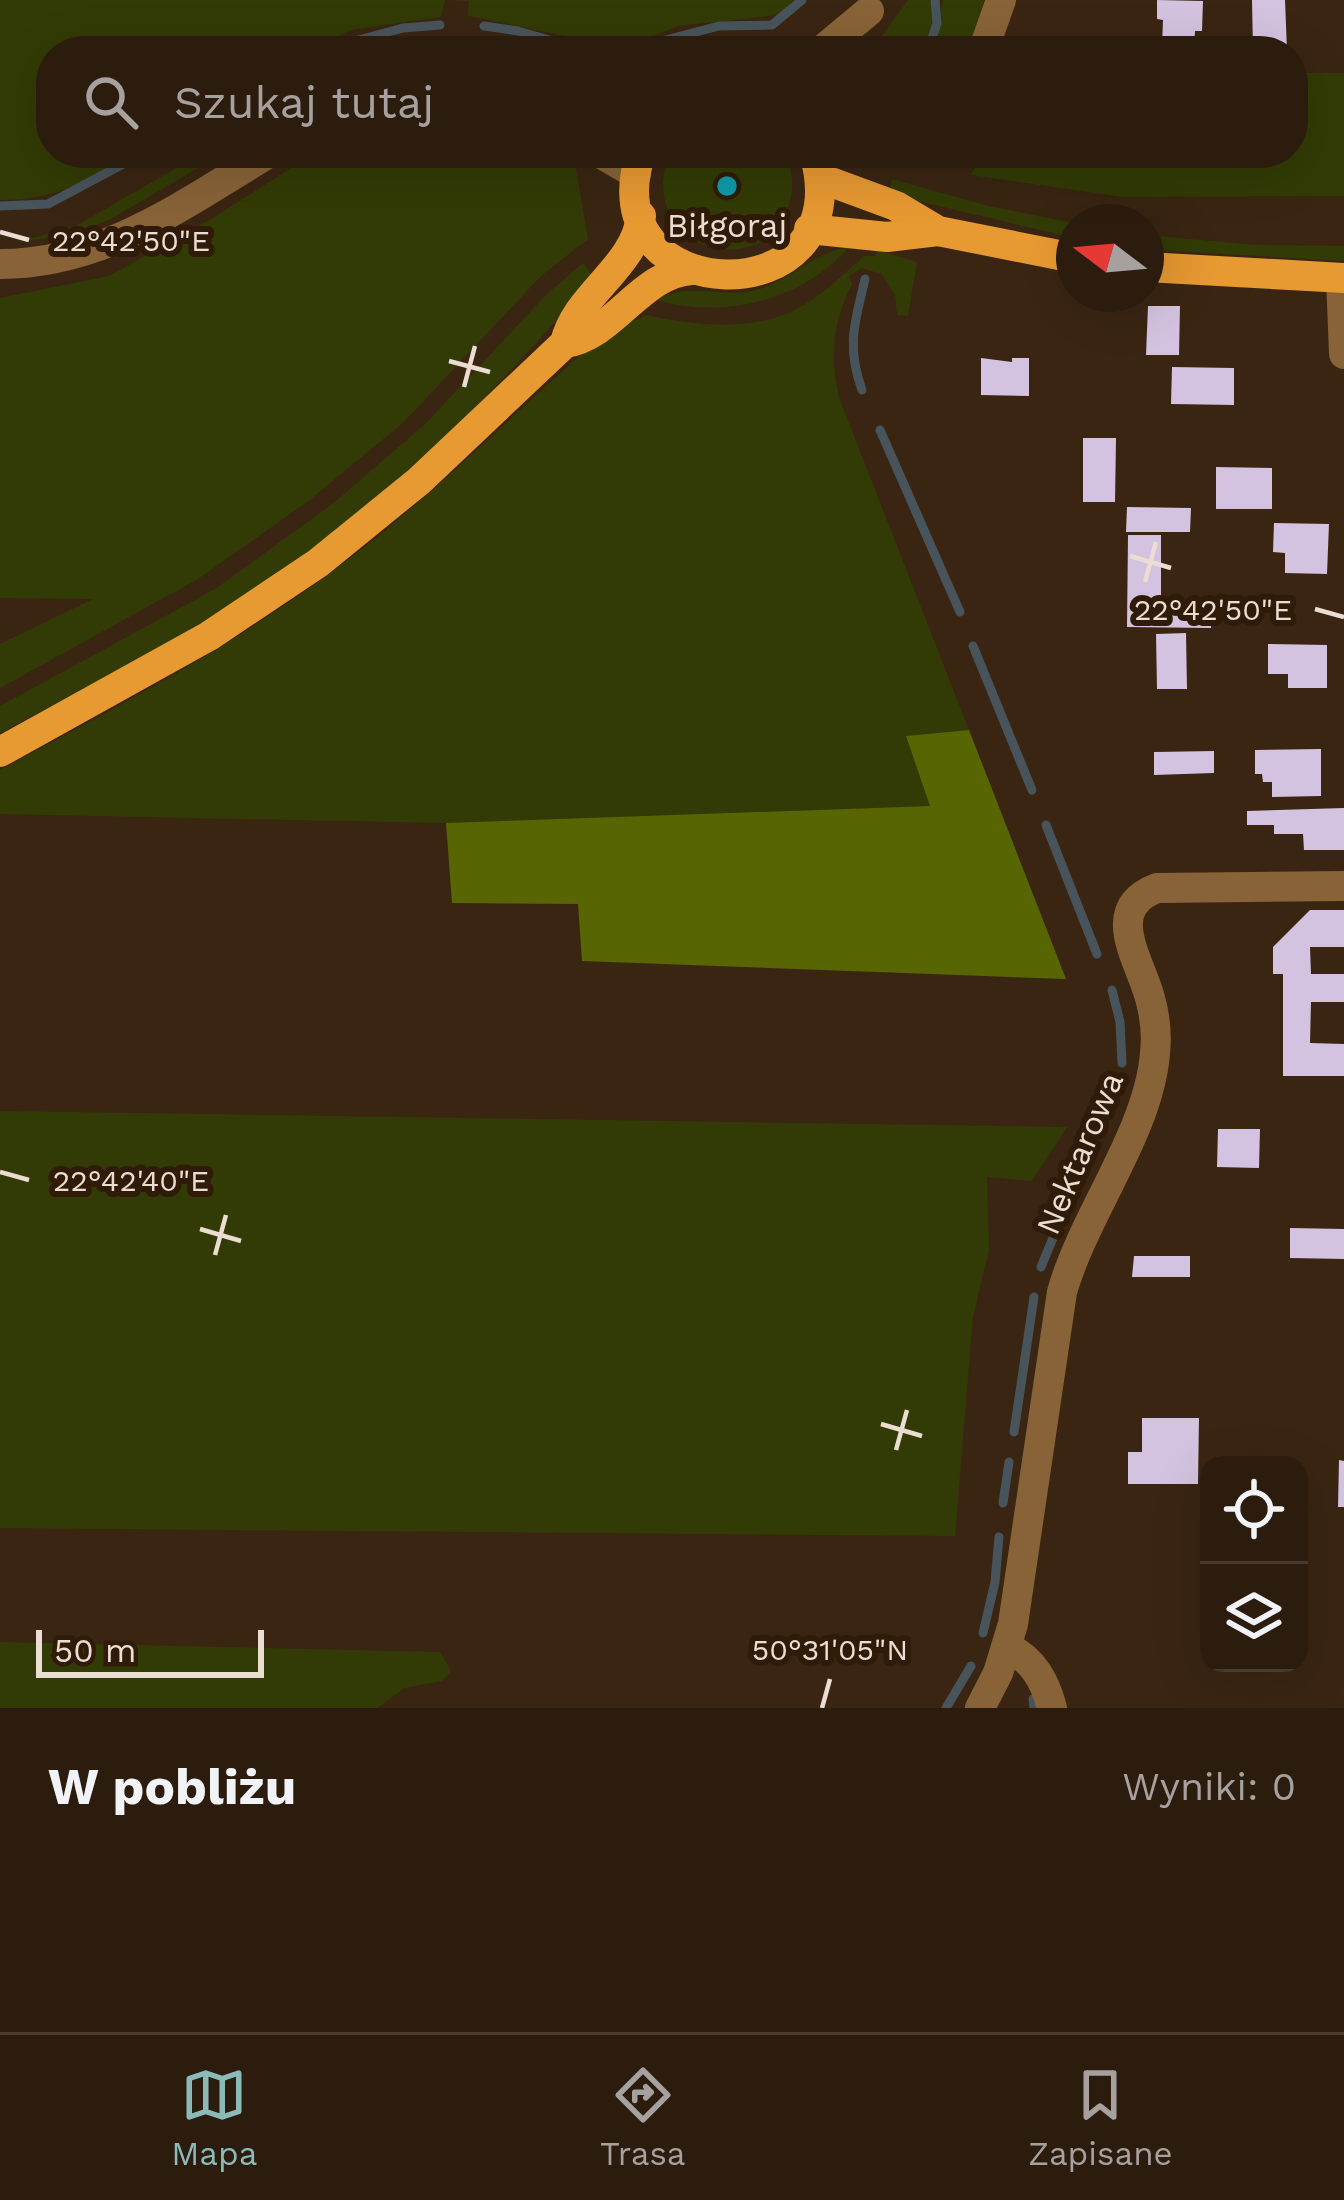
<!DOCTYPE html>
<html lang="pl">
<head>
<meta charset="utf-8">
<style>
	:root { --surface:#2c1c0e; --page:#38291c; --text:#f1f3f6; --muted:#a6a19e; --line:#483a2e; --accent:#8bbbb9 }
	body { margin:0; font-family:"Work Sans",sans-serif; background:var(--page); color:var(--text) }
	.controls { position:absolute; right:36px; bottom:36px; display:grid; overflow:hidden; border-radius:24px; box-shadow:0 12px 48px #0002 }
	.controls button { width:108px; height:108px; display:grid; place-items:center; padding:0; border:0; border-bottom:3px solid var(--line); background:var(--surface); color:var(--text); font:60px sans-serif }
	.compass { position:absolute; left:1056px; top:204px; width:108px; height:108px; border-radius:50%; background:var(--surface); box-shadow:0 12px 48px #0002; rotate:286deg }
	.scale { position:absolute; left:36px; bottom:30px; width:228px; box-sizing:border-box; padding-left:12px; border:6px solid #ebddd1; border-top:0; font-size:33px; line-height:42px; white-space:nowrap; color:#ebddd1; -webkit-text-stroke:9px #2f1b08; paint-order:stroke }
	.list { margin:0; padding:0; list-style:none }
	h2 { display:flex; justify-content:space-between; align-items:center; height:156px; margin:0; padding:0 48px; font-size:51px }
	h2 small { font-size:39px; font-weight:400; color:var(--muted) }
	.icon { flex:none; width:66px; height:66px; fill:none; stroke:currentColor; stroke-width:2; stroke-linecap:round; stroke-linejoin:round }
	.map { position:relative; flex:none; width:1344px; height:1708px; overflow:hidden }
	.search { position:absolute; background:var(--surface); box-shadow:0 12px 48px #0002; left:36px; right:36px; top:36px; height:132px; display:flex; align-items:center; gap:30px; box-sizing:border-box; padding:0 42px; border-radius:48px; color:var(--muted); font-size:45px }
	.sheet { height:324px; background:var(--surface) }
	nav { display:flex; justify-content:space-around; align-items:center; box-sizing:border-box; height:168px; border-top:3px solid var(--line); background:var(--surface); font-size:33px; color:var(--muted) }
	nav a { display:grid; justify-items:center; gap:6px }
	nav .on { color:var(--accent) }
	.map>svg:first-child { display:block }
	.green { fill:#323b05 }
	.forest { fill:#576503 }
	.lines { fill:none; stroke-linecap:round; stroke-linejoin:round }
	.stream { stroke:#48545b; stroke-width:9 }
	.building { fill:#d3c3e0 }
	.minor { stroke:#886337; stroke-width:30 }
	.major { stroke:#e79932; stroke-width:30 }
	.ticks { fill:none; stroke:#ebddd1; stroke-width:4.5 }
	.culture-dot { fill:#0f9aa8; stroke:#2f1b08; stroke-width:4.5 }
	.labels { text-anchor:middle; stroke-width:12; stroke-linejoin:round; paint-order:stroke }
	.poi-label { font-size:33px; fill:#ebddd1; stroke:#2f1b08 }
	.street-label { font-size:33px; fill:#ebddd1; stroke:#2f1b08 }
	.ticks-label { font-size:30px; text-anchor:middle; fill:#ebddd1; stroke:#2f1b08; stroke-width:12; stroke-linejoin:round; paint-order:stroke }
</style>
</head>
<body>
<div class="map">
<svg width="1344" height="1708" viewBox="0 0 1344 1708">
	<rect width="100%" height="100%" fill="#3a2512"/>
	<g class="green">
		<path d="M 0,0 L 445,0 L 441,17 L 351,30 L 307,51 L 51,51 L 51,153 L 132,153 C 88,181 53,201 0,200 Z"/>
		<polygon points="453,0 794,0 779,15 678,26 624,48 468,16 469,1"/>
		<path d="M 908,0 L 929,0 C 939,16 928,34 922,51 L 871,51 Z"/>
		<polygon points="943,0 984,0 968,51 933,51"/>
		<polygon points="1293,73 1344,73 1344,196 1123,197 971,175 982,153 1293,153"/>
		<polygon points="314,153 569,153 568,158 575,163 588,239 541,276 403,423 307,502 198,579 0,688 0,644 93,599 0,598 0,298 109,276 218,215"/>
		<path d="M 670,153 L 784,153 C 793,170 795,188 788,207 C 759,289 632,242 670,153 Z"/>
		<polygon points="200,154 205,164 109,220 76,233 14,243 76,226"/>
		<polygon points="892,179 989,206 1074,223 1074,238 889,194"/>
		<polygon points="1146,235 1256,245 1344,246 1344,261 1156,250 1146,249"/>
		<path d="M 849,247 C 804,300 723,320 657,300 C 686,281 720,298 752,291 C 788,283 812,253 849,247 Z"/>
		<path d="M 877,250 L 917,262 L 908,316 L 897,315 L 895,295 L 881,274 L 862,268 L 849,276 L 852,284 C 832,323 829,359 840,400 L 969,730 L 906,736 L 931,806 L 446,823 L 0,814 L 0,770 C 121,706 244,640 353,556 C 450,482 534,391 629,314 L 636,321 L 645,315 C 700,326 764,335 813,299 C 831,287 848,270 864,256 L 875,256 Z"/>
		<path d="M 583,263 L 594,277 C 491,399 376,512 241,598 C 164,648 81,690 0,733 L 0,706 L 215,589 L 335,502 L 426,423 L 548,293 Z"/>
		<polygon points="0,1111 1067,1127 1032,1181 987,1177 989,1250 973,1317 955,1536 0,1528"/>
		<polygon points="0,1642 440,1652 451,1671 442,1681 405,1688 377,1708 0,1708"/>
	</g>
	<polygon class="forest" points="969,730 1066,979 582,961 578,904 452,903 446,823 930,806 906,736"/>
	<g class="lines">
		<g class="stream">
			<polyline points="484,26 518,31 587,51"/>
			<polyline points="318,51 403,28 440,25"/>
			<polyline points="642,51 658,42 719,26 772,25 802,0"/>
			<polyline points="928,51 937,23 935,0"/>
			<polyline points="0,206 48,204 144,153"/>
			<path d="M 862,390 C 846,346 855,322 865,279"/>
			<polyline points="880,430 960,612"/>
			<polyline points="973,646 1032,790"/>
			<polyline points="1046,825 1097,954"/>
			<polyline points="1112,990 1120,1022 1122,1063"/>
			<polyline points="1089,1151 1113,1093"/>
			<polyline points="1041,1267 1075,1185"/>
			<polyline points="1014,1432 1034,1297"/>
			<polyline points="1003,1503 1009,1462"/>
			<polyline points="983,1633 995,1582 999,1537"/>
			<polyline points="1033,1699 1034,1708"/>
			<polyline points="946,1708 971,1666"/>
		</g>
	</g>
	<g class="building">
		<polygon points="1157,0 1203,1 1202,31 1195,31 1194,47 1162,47 1163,20 1157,19"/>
		<polygon points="1252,0 1285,0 1287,51 1253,51"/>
		<polygon points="1148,306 1180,306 1179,355 1146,355"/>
		<polygon points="981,358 1012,362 1012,358 1029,358 1029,396 981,395"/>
		<polygon points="1172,367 1234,368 1234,405 1171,404"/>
		<polygon points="1083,438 1116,438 1115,502 1083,502"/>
		<polygon points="1216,467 1272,468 1272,509 1216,509"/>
		<polygon points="1127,507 1191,508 1190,532 1126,532"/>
		<polygon points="1274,523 1329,524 1327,574 1285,573 1285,553 1273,552"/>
		<polygon points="1128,535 1161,535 1161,610 1191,610 1191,601 1211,601 1211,628 1127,627"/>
		<polygon points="1186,633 1187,689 1157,689 1156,634"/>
		<polygon points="1268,644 1327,645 1327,688 1288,688 1288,674 1268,674"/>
		<polygon points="1321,749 1321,796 1272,797 1272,782 1263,782 1262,774 1255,774 1255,750"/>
		<polygon points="1214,751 1214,773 1154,775 1154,752"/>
		<polygon points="1344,808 1344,850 1304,850 1303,834 1274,834 1274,825 1247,825 1247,811"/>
		<polygon points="1310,910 1344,910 1344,947 1310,947 1311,974 1344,974 1344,1002 1311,1002 1310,1043 1344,1044 1344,1076 1283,1076 1283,974 1273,974 1273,947"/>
		<polygon points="1218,1129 1260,1129 1259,1168 1217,1167"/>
		<polygon points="1290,1228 1344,1229 1344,1259 1290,1258"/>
		<polygon points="1134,1256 1190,1256 1190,1277 1132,1277"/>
		<polygon points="1142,1418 1199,1418 1198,1484 1128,1484 1128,1452 1142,1452"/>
		<polygon points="1339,1460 1344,1461 1344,1507 1338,1507"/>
	</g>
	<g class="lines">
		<g class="minor">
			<polyline points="821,51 869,11"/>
			<polyline points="983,51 1001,0"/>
			<polyline points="600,153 636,174"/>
			<path d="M 0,264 C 104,264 184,204 269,153"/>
			<polyline points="1341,278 1344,354"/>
			<path d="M 1007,1647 C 1033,1659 1045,1681 1052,1708"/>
			<path d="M 980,1708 L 998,1673 L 1013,1624 L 1062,1292 C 1084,1214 1149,1132 1155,1053 C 1157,1035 1155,1016 1150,998 C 1140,960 1102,909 1157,888 L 1344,886"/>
		</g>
		<g class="major">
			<path d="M 641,153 C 588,310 863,320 814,153"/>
			<polyline points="820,178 896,206 938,231 1074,258"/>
			<polyline points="809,229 887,237 938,231"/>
			<polyline points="1146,267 1344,278"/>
			<path d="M 565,343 C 614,336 640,273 692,270"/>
			<path d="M 0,752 L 209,636 L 318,563 L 419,481 L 565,343 C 576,294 636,267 641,216"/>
		</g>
	</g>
	<path class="ticks" d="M 0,232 L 29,240M 449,361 L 490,372M 464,387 L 475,346M 1130,556 L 1171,568M 1145,582 L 1156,542M 1315,609 L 1344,617M 0,1172 L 29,1180M 200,1229 L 241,1241M 215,1255 L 226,1215M 881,1424 L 922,1436M 896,1450 L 907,1410M 822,1708 L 830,1679"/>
	<circle class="culture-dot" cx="727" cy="186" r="12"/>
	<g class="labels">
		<g class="poi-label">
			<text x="727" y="237">Biłgoraj</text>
		</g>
		<g class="street-label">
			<text transform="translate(1079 1153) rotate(-67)" y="12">Nektarowa</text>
		</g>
	</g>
	<g class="ticks-label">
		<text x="131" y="251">22°42'50"E</text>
		<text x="1213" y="620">22°42'50"E</text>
		<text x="131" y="1191">22°42'40"E</text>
		<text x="830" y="1660">50°31'05"N</text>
	</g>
</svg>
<div class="controls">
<button><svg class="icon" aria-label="locate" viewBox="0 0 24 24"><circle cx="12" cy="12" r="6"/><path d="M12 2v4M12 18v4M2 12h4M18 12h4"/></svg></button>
<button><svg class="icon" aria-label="layers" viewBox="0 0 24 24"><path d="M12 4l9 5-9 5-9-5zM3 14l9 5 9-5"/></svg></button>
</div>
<svg class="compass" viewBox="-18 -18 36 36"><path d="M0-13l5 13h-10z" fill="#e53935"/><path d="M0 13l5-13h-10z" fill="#a6a19e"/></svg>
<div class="scale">50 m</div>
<div class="search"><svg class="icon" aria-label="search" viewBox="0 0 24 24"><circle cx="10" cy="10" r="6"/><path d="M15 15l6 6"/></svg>Szukaj tutaj</div>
</div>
<section class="sheet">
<h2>W pobliżu<small>Wyniki: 0</small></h2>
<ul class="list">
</ul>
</section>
<nav>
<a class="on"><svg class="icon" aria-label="map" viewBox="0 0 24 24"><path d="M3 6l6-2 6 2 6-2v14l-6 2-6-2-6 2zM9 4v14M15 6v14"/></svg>Mapa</a>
<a><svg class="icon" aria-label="directions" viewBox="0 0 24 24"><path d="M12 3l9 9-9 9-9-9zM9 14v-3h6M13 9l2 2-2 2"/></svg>Trasa</a>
<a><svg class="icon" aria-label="saved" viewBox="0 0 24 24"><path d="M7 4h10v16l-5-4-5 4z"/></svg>Zapisane</a>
</nav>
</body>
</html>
